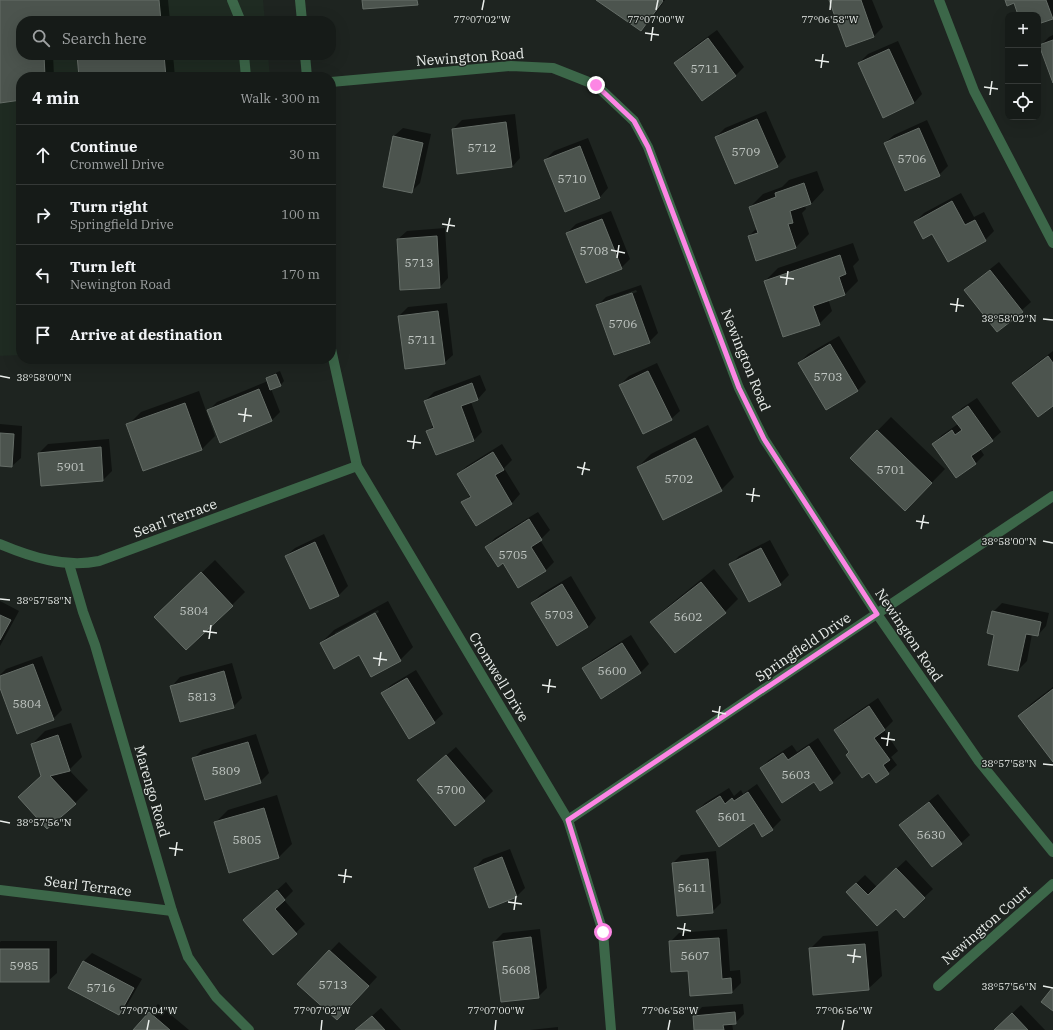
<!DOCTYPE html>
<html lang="en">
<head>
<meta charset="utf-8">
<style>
	:root { --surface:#161b18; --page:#1f2421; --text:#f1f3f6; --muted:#9ea1a2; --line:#353937 }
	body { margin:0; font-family:"IBM Plex Serif",serif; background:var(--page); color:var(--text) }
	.controls { position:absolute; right:12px; top:12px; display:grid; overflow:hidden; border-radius:8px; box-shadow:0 4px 16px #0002 }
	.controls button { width:36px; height:36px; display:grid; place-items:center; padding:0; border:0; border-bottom:1px solid var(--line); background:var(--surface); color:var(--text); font:20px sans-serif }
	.stop { position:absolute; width:12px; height:12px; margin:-9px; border:3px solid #fc86e4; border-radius:50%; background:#fff }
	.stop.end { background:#fc86e4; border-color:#fff; box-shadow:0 1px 4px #0008 }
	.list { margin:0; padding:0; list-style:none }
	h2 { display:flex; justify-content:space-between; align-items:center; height:52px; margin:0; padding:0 16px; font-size:17px }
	h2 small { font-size:13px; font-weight:400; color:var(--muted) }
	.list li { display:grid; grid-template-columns:26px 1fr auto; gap:12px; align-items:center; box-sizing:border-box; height:60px; padding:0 16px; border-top:1px solid var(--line) }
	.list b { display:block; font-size:15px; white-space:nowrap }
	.list p { margin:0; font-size:13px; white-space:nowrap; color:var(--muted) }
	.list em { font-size:13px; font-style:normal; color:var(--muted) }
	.icon { flex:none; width:22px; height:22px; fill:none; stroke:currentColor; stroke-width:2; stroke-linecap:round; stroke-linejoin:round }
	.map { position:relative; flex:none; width:1053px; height:1030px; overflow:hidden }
	.search { position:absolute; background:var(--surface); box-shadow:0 4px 16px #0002; left:16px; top:16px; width:320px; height:44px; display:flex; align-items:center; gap:10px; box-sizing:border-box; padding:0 14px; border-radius:16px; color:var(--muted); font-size:15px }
	.panel { position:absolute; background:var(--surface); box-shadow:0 4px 16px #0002; left:16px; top:72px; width:320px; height:292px; border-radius:16px }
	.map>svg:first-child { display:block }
	.built { fill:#1f2b22 }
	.shadow { fill:#0007; fill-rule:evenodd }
	.building { fill:#4c544e; stroke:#656d67 }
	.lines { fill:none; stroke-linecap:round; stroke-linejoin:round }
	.service { stroke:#3c6749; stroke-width:10 }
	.minor { stroke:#3c6749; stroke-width:10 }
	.route { stroke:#fc86e4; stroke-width:5 }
	.ticks { fill:none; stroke:#eaeeeb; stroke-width:1.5 }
	.labels { text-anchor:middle; stroke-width:3; stroke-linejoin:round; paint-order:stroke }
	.number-label { font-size:12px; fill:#c2c8c4 }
	.street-label { font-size:14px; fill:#eaeeeb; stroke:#1e2420 }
	.ticks-label { font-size:10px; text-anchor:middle; fill:#eaeeeb; stroke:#1e2420; stroke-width:3; stroke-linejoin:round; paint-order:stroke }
</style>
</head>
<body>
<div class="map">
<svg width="1053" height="1030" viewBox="0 0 1053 1030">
	<rect width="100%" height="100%" fill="#1e2420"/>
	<polygon class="built" points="0,0 263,0 265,21 21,21 21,55 268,55 270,77 21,77 21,355 0,356"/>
	<g class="shadow">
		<polygon points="0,0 168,0 170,21 21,21 21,55 53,55 54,77 21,77 21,99 0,102"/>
		<polygon points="598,0 665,0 650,21 641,30"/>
		<polygon points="830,0 872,0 883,27 874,36 847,46"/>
		<polygon points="1006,0 1053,0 1053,17 1038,23 1038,15 1020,15 1015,2"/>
		<polygon points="717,30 744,67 735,76 675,63 684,54"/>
		<polygon points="1053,35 1053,80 1041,45 1049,37"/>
		<polygon points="898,41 922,94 914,103 859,63 868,54"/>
		<polygon points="78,55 173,55 175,77 80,77"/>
		<polygon points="766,111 786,157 777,166 716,137 725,128"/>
		<polygon points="515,114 520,158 512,167 453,129 462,120"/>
		<polygon points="927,120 948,166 939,175 906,190 885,143 894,135"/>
		<polygon points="403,128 431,134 420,183 411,192 394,136"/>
		<polygon points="588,138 608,188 600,197 545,160 554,151"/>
		<polygon points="817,171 824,190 811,204 805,206 806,209 802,213 809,234 796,247 749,236 757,228 750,207 763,194 782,187 789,180"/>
		<polygon points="961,193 974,217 984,212 994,231 985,240 933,232 915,222 924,213"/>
		<polygon points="611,211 630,259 621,268 567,233 576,224"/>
		<polygon points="445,228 448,278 440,287 398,239 407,231"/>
		<polygon points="853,243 859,260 853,266 858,281 845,294 828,299 832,311 819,324 765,281 778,268"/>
		<polygon points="999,262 1031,302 998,331 965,290 974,282"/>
		<path d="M 641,285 L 658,333 L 649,342 L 597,306 L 606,297 ZM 636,290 L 637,292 L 606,303 L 606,301 Z"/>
		<polygon points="447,303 453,355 444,363 399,316 408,307"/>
		<polygon points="839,336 866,382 857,391 799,363 808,354"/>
		<polygon points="1053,351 1053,405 1013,383 1022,374"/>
		<polygon points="657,363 680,411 671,419 620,385 629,376"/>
		<polygon points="280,371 284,381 280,386 271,389 280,412 271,421 208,411 217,402 268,381 267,379 271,375"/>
		<polygon points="480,375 486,390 478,399 471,402 482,432 474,440 436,454 428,431 434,425 425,401 434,392"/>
		<polygon points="199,391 215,436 202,449 144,469 128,425 141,412"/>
		<polygon points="977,398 1001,432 992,440 980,449 984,455 976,463 956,477 933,444 942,435 958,424 954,417 962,408"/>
		<polygon points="891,417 945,469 905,510 851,458"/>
		<polygon points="0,424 22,426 21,458 12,466 0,465"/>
		<polygon points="708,425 734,477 721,490 638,467 651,454"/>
		<polygon points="109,439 112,471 103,480 42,485 39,453 48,444"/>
		<polygon points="502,444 512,460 504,468 520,494 512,503 476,525 463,502 471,495 458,474 467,466"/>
		<polygon points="538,512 550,530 540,540 554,562 545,571 503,562 487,547 495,538"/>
		<polygon points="324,534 348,586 339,595 310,608 286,556 295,548"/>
		<polygon points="770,540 789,575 780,584 731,565 739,556"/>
		<polygon points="215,560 245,592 232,605 169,604"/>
		<polygon points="714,569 738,599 725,612 652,622 665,609"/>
		<polygon points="571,576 596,618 588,627 532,603 541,594"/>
		<polygon points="0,601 19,611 0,646"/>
		<path d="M 388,601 L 413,647 L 400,660 L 359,654 L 321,643 L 334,630 ZM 378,610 L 379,612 L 335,636 L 335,633 Z"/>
		<polygon points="1002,603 1049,613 1046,626 1038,635 1032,634 1027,661 1018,670 995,634 993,612"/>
		<polygon points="631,635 649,664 641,672 602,697 583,669 592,660"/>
		<polygon points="42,656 62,710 53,719 0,685 0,675 6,669"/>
		<polygon points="232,663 242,698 233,707 172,686 180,677"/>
		<polygon points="416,670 443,714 434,722 382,694 391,685"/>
		<polygon points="1053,687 1053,760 1019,716 1032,703"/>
		<polygon points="878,698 893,721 884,730 898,751 891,757 897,765 888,773 869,772 850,752 835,730 844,721"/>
		<polygon points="71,723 82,757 69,770 88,790 75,803 42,775 32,744 45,731"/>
		<polygon points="256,734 269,773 260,782 193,759 202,750"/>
		<polygon points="818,738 841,773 832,782 820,790 814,781 761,768 769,760 792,745 797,752"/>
		<polygon points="456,747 493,791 484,800 418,780"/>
		<polygon points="757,784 781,820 772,829 762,835 754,822 697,811 705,803 729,788 734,796 741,790 743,794"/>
		<polygon points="938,794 970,835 961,843 933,866 900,825 909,817"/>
		<polygon points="277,795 292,844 279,857 215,823 228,810"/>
		<polygon points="510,849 525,888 517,896 475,868 483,859"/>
		<polygon points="716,851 721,903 712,912 673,863 681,855"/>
		<polygon points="906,860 933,889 904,916 896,907 847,892 865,875 877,887"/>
		<polygon points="286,882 293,891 284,900 305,924 274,953 244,920"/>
		<polygon points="540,929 547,988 538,997 494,942 503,933"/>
		<polygon points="727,929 730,971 740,970 741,983 732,992 691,995 689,970 670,942 679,933"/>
		<polygon points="878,931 882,976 868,989 810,949 823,936"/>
		<polygon points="1,941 57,941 57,973 48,981 0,981 0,942"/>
		<polygon points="339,942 377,977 346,1010 299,984"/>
		<polygon points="92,953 142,979 127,1005 119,1014 69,988 84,961"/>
		<polygon points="158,1004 189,1030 135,1030"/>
		<polygon points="743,1004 744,1014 735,1023 732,1023 733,1030 695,1030 694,1016 702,1007"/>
		<polygon points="1021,1005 1045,1030 995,1030 1002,1023"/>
		<polygon points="381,1008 401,1030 356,1030"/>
		<polygon points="558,1027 558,1030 530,1030"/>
	</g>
	<g class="building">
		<polygon points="0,0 159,0 161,21 21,21 21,55 44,55 45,77 21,77 21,100 0,103"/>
		<polygon points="362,0 417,0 418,5 363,9"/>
		<polygon points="596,0 662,0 663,1 641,31"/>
		<polygon points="829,0 861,0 874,37 846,47"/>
		<polygon points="1005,0 1046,0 1053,19 1038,24 1038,15 1018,15 1014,3 1007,6"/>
		<polygon points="708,38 736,76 702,101 674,63"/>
		<polygon points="1053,40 1053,83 1039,45"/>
		<polygon points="889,49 914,103 883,118 858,63"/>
		<polygon points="77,55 164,55 166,77 79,77"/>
		<polygon points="757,119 778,167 735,184 715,137"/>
		<polygon points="506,122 512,167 457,174 452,129"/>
		<polygon points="919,128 940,176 905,191 884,143"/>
		<polygon points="393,136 423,143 412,193 383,187"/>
		<polygon points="580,146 600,198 565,212 544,160"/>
		<polygon points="804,183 811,204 790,211 793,223 788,224 796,248 756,261 748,236 758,233 749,207 776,197 775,193"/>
		<polygon points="952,201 965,225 975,220 986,241 948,262 932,234 923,239 914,222"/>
		<polygon points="602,219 622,269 586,283 566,233"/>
		<polygon points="437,236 440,288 400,290 397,239"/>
		<polygon points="840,255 846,274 839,277 845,295 813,306 820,325 783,337 764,281"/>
		<polygon points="990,270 1023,312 997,332 964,290"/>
		<polygon points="632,293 650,343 614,355 596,305"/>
		<polygon points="438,311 445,364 405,369 398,316"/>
		<polygon points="830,344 858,391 826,410 798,363"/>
		<polygon points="1048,356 1053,363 1053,406 1038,417 1012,383"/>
		<polygon points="648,371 672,420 643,434 619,385"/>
		<polygon points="276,374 281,386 270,390 266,378"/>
		<polygon points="472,383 478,400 461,406 474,441 436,455 426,431 434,428 424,401"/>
		<polygon points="259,389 272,421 220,443 207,410"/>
		<polygon points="185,403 202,450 143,471 126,424"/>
		<polygon points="968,406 993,441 971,456 976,464 956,478 932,444 952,430 955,435 962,430 952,417"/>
		<polygon points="877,430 932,483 905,511 850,458"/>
		<polygon points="0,433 14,434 12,467 0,466"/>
		<polygon points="695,438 722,491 663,520 637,467"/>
		<polygon points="101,447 103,481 41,486 38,453"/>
		<polygon points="493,452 504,470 495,475 512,504 476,526 461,502 471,497 457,474"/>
		<polygon points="529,519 542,540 531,547 546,571 518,588 503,563 498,567 485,547"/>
		<polygon points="315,542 339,596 310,609 285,556"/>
		<polygon points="761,548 781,585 749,602 729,564"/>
		<polygon points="201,572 233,606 186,650 154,617"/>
		<polygon points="701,582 726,613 675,653 650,622"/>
		<polygon points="562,584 588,627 557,646 531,603"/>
		<polygon points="992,611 1041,622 1038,636 1026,634 1018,671 988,665 994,635 987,633"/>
		<polygon points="375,613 401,661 371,677 359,655 334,669 320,643"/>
		<polygon points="0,615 11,620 0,640"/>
		<polygon points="622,643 641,673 601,699 582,668"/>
		<polygon points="33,664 54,720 17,734 0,688 0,676"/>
		<polygon points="224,671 234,708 180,722 170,686"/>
		<polygon points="407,678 435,723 409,739 381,693"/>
		<polygon points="1053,689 1053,762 1018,716"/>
		<polygon points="869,706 885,730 874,738 890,760 883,765 889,774 876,783 869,773 862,778 846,755 849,752 834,730"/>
		<polygon points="58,735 70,771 50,776 76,804 47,829 18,797 41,776 31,744"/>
		<polygon points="248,742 261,783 205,800 192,758"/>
		<polygon points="809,746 833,783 820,791 814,782 782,803 760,768 783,753 788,760"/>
		<polygon points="446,755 485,801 455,826 417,780"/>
		<polygon points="748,792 773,830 762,837 754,823 719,847 696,811 720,796 725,804 732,798 734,801"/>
		<polygon points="929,802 962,844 932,867 899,825"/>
		<polygon points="264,808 279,858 229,873 214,822"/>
		<polygon points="502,857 517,897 489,908 474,868"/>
		<polygon points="708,859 713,913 677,916 672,863"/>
		<polygon points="896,868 925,898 904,918 896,909 877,926 846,892 856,883 868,895"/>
		<polygon points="277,890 285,900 275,909 297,934 273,955 243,920"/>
		<polygon points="531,937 539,998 501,1002 493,942"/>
		<polygon points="719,938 722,979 731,978 732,993 690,996 688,971 671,972 669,941"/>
		<polygon points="865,944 869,990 813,995 809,948"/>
		<rect x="0" y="949" width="49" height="33"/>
		<polygon points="329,950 369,986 337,1020 297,984"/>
		<polygon points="83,961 134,988 119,1015 68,988"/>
		<polygon points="1053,987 1053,1011 1041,1002"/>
		<polygon points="149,1012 170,1030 133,1030"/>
		<polygon points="735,1012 736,1024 723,1025 724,1030 694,1030 693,1016"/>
		<polygon points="1012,1013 1028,1030 994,1030"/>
		<polygon points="372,1016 385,1030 355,1030"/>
	</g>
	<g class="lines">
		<g class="service">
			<polyline points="232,0 239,17 240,21"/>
			<polyline points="244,55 246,77"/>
		</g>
		<g class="minor">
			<polyline points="300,0 302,21"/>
			<polyline points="939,0 974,91 1053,243"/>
			<polyline points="305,55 307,77"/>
			<polyline points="331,82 511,66 553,68 596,85 634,121 648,147 739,388 764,439 877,614 978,760 1053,852"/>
			<polyline points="331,349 357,466 568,820 603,932 611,1030"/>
			<path d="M 0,544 C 31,557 65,568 99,561 L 357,466"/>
			<polyline points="69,564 83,612 95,645 172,911 188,957 216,997 249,1030"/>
			<polyline points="568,820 1053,496"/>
			<polyline points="0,890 172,911"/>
			<polyline points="938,986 1053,884"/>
		</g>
	</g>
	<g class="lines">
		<polyline class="route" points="596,85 634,121 648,147 739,388 764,439 877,614 568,820 603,932"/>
	</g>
	<path class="ticks" d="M 482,10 L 484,0M 656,10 L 658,0M 830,10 L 831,0M 645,33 L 659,35M 651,41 L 653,27M 815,60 L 829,62M 821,68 L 823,54M 984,87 L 998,89M 990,95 L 992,81M 442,224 L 455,226M 447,232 L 450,218M 611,250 L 625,253M 617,258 L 619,245M 780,277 L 794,279M 786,285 L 788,271M 950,304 L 964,306M 956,312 L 958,298M 1043,319 L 1053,320M 0,376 L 10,378M 238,414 L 252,416M 244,422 L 246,408M 407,441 L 421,443M 413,449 L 415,435M 577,467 L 590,470M 582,475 L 585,462M 746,494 L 760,496M 752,502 L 754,488M 916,521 L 929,523M 921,529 L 924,515M 1043,541 L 1053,543M 0,599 L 10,600M 203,631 L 217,633M 209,639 L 211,625M 373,658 L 387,660M 379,666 L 381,652M 542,685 L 556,687M 548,693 L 550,679M 712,711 L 726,714M 718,719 L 720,706M 881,738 L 895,740M 887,746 L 889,732M 1043,764 L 1053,765M 0,821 L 10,823M 169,848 L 183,850M 175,856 L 177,842M 338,875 L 352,877M 344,883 L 346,869M 508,902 L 522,904M 514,910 L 516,896M 677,928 L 691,931M 683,936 L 685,923M 847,955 L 861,957M 853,963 L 855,949M 1043,986 L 1053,988M 147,1030 L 149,1020M 321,1030 L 322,1020M 495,1030 L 496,1020M 668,1030 L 670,1020M 842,1030 L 844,1020"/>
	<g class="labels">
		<g class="number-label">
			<text x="705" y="73">5711</text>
			<text x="482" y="152">5712</text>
			<text x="746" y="156">5709</text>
			<text x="912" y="163">5706</text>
			<text x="572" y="183">5710</text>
			<text x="594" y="255">5708</text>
			<text x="419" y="267">5713</text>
			<text x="623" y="328">5706</text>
			<text x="422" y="344">5711</text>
			<text x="828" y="381">5703</text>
			<text x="71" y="471">5901</text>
			<text x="891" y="474">5701</text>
			<text x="679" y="483">5702</text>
			<text x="513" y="559">5705</text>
			<text x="194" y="615">5804</text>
			<text x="559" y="619">5703</text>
			<text x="688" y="621">5602</text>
			<text x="612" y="675">5600</text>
			<text x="202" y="701">5813</text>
			<text x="27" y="708">5804</text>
			<text x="226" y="775">5809</text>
			<text x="796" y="779">5603</text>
			<text x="451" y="794">5700</text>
			<text x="732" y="821">5601</text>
			<text x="931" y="839">5630</text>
			<text x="247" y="844">5805</text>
			<text x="692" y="892">5611</text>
			<text x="695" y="960">5607</text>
			<text x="24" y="970">5985</text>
			<text x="516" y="974">5608</text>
			<text x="333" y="989">5713</text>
			<text x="101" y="992">5716</text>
		</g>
		<g class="street-label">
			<text transform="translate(470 57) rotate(-4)" y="5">Newington Road</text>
			<text transform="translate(746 360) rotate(68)" y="5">Newington Road</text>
			<text transform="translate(175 518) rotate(-20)" y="5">Searl Terrace</text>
			<text transform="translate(909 635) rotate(56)" y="5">Newington Road</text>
			<text transform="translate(803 647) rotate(-34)" y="5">Springfield Drive</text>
			<text transform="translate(499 677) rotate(59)" y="5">Cromwell Drive</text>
			<text transform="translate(152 791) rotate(74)" y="5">Marengo Road</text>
			<text transform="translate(88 886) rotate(7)" y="5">Searl Terrace</text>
			<text transform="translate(986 925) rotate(-41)" y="5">Newington Court</text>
		</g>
	</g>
	<g class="ticks-label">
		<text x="482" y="23">77°07'02"W</text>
		<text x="656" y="23">77°07'00"W</text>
		<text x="830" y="23">77°06'58"W</text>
		<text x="1009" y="322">38°58'02"N</text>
		<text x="44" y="381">38°58'00"N</text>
		<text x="1009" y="545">38°58'00"N</text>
		<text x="44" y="604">38°57'58"N</text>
		<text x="1009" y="767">38°57'58"N</text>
		<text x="44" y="826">38°57'56"N</text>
		<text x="1009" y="990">38°57'56"N</text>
		<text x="149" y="1014">77°07'04"W</text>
		<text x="322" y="1014">77°07'02"W</text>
		<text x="496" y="1014">77°07'00"W</text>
		<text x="670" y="1014">77°06'58"W</text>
		<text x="844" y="1014">77°06'56"W</text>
	</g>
</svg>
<div class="controls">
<button>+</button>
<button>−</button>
<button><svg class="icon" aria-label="locate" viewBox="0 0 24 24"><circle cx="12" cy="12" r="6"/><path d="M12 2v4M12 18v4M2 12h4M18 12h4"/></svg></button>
</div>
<div class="stop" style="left:603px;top:932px"></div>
<div class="stop end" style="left:596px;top:85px"></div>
<div class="search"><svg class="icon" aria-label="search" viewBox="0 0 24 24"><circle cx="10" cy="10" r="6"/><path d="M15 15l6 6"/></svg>Search here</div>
<section class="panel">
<h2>4 min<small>Walk · 300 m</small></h2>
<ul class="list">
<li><svg class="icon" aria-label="ahead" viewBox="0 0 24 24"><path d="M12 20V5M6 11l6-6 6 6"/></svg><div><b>Continue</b><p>Cromwell Drive</p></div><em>30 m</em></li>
<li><svg class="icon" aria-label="right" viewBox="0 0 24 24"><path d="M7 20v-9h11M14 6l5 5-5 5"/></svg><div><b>Turn right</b><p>Springfield Drive</p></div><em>100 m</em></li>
<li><svg class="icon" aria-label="left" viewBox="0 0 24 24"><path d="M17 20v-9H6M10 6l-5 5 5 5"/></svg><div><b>Turn left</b><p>Newington Road</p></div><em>170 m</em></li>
<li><svg class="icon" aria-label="arrive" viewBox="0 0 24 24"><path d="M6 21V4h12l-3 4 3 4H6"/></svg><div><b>Arrive at destination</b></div></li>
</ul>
</section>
</div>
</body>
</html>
